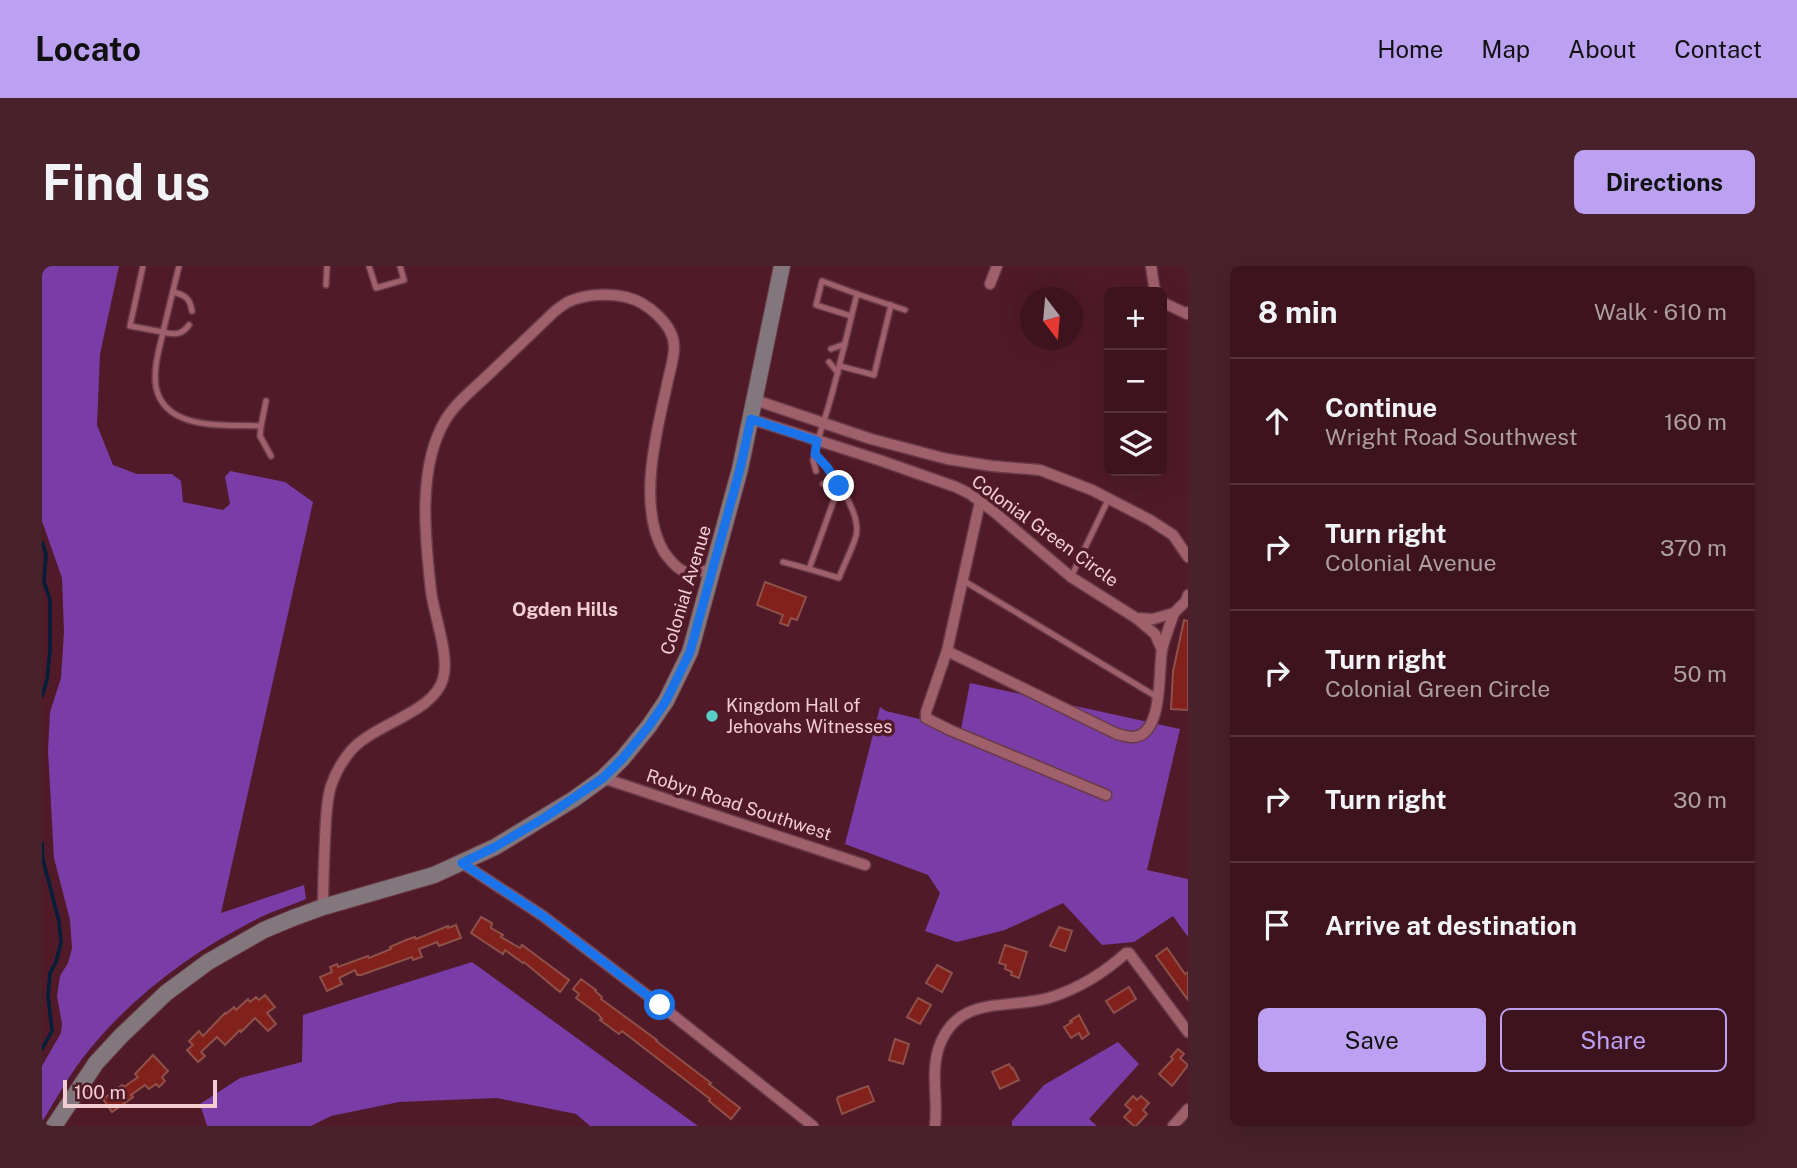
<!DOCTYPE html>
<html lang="en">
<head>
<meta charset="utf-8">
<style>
	:root { --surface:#3d141e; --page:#48212b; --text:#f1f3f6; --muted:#ad9ea4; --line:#56333c; --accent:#bca0f2 }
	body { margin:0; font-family:"Public Sans",sans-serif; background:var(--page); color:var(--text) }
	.controls { position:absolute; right:21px; top:21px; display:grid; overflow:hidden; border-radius:10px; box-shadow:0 7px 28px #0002 }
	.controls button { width:63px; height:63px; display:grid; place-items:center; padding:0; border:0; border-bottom:2px solid var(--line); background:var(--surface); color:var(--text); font:35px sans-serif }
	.compass { position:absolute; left:978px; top:21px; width:63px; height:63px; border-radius:50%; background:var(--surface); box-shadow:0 7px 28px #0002; rotate:164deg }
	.scale { position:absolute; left:21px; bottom:18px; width:154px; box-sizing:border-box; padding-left:7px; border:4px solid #f2ced3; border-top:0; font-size:19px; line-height:24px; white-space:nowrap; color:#f2ced3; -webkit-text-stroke:5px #511a28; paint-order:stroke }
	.stop { position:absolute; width:21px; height:21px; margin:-16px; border:5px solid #1a73e8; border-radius:50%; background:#fff }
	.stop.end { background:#1a73e8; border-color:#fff; box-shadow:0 2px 7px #0008 }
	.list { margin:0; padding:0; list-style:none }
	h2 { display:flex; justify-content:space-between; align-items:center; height:91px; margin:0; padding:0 28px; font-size:30px }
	h2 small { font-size:23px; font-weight:400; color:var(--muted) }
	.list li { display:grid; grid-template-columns:46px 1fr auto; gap:21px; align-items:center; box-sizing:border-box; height:126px; padding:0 28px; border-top:2px solid var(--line) }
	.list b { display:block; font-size:26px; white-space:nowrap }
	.list p { margin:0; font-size:23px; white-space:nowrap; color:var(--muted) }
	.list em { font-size:23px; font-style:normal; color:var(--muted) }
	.actions { display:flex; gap:14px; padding:21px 28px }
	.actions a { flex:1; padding:16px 0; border:2px solid var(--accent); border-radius:10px; text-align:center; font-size:24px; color:var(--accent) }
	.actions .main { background:var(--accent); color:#111 }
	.icon { flex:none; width:38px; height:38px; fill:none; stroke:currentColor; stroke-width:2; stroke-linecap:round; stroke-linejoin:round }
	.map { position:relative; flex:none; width:1146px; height:860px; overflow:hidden; border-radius:10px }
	header { display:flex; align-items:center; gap:42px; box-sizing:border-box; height:98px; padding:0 35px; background:var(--accent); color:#111 }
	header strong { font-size:33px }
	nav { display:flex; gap:38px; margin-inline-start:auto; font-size:24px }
	.intro { display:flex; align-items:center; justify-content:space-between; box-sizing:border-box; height:168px; padding:0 42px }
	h1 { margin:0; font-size:49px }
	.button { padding:18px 32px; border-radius:10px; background:var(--accent); color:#111; font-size:24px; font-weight:700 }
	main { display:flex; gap:42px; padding:0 42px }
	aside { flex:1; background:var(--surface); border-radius:10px; box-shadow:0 7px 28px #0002 }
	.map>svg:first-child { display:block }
	.forest { fill:#7a3da7 }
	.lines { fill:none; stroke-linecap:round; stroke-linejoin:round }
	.stream { stroke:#001f3b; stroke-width:3.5 }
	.building { fill:#82201b; stroke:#8e514a; stroke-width:2 }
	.lane-casing { stroke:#693a47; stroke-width:8 }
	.street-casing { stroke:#693a47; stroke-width:13 }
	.secondary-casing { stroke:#693a47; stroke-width:18 }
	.lane { stroke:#9f606c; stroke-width:5 }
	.street { stroke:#9f606c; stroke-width:10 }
	.secondary { stroke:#82777d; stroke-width:16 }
	.route { stroke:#1a73e8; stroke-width:9 }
	.poi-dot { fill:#56cec4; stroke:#511a28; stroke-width:2.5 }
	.labels { text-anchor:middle; stroke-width:7; stroke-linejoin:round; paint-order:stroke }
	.street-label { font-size:18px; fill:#f2ced3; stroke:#511a28 }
	.poi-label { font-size:18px; fill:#f2ced3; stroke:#511a28; text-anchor:start }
	.neighbourhood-label { font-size:19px; font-weight:bold; fill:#f2ced3; stroke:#511a28 }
</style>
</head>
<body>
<header>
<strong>Locato</strong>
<nav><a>Home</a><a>Map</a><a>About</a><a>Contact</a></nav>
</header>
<div class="intro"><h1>Find us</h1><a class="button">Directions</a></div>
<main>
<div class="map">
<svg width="1146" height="860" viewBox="0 0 1146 860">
	<rect width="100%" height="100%" fill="#511a28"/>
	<g class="forest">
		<path d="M 0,0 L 77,0 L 58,88 L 55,159 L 71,199 L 95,208 L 130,208 L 139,215 L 141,236 L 181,244 L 188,238 L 183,211 L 188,205 L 243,216 L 271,236 L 179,647 L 262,619 L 264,633 C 248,640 230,645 215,653 C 148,687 86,733 40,793 C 25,813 13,835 0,856 L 0,800 L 19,767 L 20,758 L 15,730 L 18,710 L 26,697 L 30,682 L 28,654 L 12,592 L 6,484 L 8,446 L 19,412 L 22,366 L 20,312 L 0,255 Z"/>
		<polygon points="928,417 1138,463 1105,604 1146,613 1146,671 1131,650 1092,676 1060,679 1021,637 963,664 915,676 883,665 898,627 886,609 803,578 838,441 844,445 919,463"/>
		<polygon points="430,696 656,860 548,860 534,848 455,832 357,836 289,850 269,860 165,860 158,838 198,812 260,796 261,749"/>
		<polygon points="1076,776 1097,798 1047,853 1055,860 970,860 970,855 1002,819"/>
	</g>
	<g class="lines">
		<g class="stream">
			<polyline points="0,276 4,288 2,316 8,334 8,384 5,414 0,430"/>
			<polyline points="0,577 1,594 17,655 19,677 14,696 8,707 6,730 10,765 0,783"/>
		</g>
	</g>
	<g class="building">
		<polygon points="723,316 764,331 755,354 749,352 746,360 738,357 741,349 715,339"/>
		<polygon points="1142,354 1146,355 1146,444 1129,443 1131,406"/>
		<polygon points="439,651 450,657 449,662 461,669 459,671 478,682 480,679 527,714 518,726 482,696 481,697 463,684 461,688 429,667"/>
		<polygon points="414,659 419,672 397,680 395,676 377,683 380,691 371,694 370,691 319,709 315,709 313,704 297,712 300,718 285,725 278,711 290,706 288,701 295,698 296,701 326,690 327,692 349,683 348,681 364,674 373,671 374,673 406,660 406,662"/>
		<polygon points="1017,661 1030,665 1023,685 1008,680"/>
		<polygon points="963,679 985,686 977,712 969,709 970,706 963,703 964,699 957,697"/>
		<polygon points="1125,682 1143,708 1146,706 1146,734 1114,690"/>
		<polygon points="895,699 910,707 900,726 884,717"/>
		<polygon points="539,713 554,724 553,725 560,731 559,733 615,774 614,775 669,817 667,818 698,842 689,853 667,835 668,833 580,765 577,768 558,754 560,753 556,748 534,732 537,728 531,723"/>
		<polygon points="1087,721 1094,733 1072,747 1064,735"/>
		<polygon points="223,729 233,741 225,747 234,758 226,765 213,752 199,766 198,764 183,779 175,771 159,786 163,790 156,796 145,784 151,779 147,775 157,765 161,770 183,747 184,748 192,741 194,744 206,733 208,736 214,731 217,734"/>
		<polygon points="876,732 889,739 878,758 865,751"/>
		<polygon points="1037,749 1047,768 1040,773 1037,767 1029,772 1022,761 1030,756 1028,755"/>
		<polygon points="853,773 867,778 861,798 847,794"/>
		<polygon points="1136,783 1142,788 1138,792 1146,799 1130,820 1117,808 1131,793 1129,791"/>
		<polygon points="111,789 126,805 120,811 123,815 117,821 114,818 107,823 103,819 89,829 91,831 70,846 61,833 80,819 82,821 96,811 93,808"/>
		<polygon points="967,798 970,803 971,802 977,814 958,823 950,806"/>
		<polygon points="826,820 832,835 800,848 795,833 796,831"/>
		<polygon points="1091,830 1095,834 1099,830 1107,837 1101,844 1105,848 1094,860 1092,860 1082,851 1089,844 1083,839"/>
	</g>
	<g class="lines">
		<defs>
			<g id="lane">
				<polyline points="101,0 88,60 121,66 137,0"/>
				<polyline points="327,0 334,22 362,14 358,0"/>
				<polyline points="284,19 285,0"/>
				<path d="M 131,26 C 143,29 148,32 150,45"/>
				<polyline points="815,28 863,44"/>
				<path d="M 147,59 C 140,69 132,69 121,66 C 117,84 111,103 114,121 C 123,166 185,158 219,160 L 224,135"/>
				<polyline points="789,83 803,78"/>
				<polyline points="787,96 796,107"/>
				<polyline points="798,100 832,109 849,39"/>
				<polyline points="219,160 218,170 229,190"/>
				<polyline points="773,188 771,194 774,205"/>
				<path d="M 781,218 L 797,220 L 767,303 L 797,312 C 802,298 810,284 814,270 C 820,246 789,205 773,188 C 776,170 783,153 788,135 C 798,99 806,64 815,28 L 780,15 L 774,39 L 809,50"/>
				<polyline points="741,296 767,303"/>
				<polyline points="1029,311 1067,232"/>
				<polyline points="922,315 1115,431"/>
			</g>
			<g id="street">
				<polyline points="1109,0 1113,26"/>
				<polyline points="948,18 955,0"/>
				<polyline points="1120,36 1145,48 1146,46"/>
				<polyline points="713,134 829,173 905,193 950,200 998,204 1050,224 1108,254 1131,269 1146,291"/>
				<polyline points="709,153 837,194 914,221 928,228 951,245 1029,311 1094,352 1111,353 1132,347 1144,335 1146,329"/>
				<polyline points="938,236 905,385 884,446 884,452 908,464 1064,529"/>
				<polyline points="1094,352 1113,368 1120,384"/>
				<path d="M 905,385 L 1075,468 C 1080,469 1086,471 1091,471 C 1122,469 1116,405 1120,384 C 1123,371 1128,359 1132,347"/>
				<polyline points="561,512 823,599"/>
				<polyline points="420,597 501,650 618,739 771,860"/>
				<path d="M 281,641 C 281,618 282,595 283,572 C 284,555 284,536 289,520 C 293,508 299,497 307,487 C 329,458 391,448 401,413 C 408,389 392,350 389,325 C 383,272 375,200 404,153 C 414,137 430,124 444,111 C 467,89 490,67 513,45 C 517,42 522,38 526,36 C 543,28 566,27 584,31 C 605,36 633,59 632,82 C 632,94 627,107 625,119 C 614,167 595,241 622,286 C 627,293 636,305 645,306 C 653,307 664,304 672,304"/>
				<path d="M 893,860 C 896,835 889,808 896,784 C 914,726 967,745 1010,731 C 1037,722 1063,706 1084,687 L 1087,687 L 1146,766"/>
				<polyline points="1131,860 1146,843"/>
			</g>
			<polyline id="secondary" points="12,860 54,797 79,770 124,727 166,696 222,664 251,652 281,641 392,609 453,581 532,533 561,512 581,492 607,460 624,435 648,386 698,203 740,0"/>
		</defs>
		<use href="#lane" class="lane-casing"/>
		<use href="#street" class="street-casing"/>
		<use href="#secondary" class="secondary-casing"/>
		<use href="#lane" class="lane"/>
		<use href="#street" class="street"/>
		<use href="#secondary" class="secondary"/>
	</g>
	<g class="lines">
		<polyline class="route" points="618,739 501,650 420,597 453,581 502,552 561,512 581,492 607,460 624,435 648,386 698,203 709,153 775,175 773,188 785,201 797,220"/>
	</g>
	<circle class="poi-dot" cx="670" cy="450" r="7"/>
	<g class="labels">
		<g class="street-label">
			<text transform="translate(1003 265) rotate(36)" y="6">Colonial Green Circle</text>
			<text transform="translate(644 324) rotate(-73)" y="6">Colonial Avenue</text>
			<text transform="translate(697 539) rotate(18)" y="6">Robyn Road Southwest</text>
		</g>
		<g class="poi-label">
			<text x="684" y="446">Kingdom Hall of<tspan x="684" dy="21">Jehovahs Witnesses</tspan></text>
		</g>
		<g class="neighbourhood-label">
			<text x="523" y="350">Ogden Hills</text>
		</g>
	</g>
</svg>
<div class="controls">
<button>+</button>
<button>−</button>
<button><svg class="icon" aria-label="layers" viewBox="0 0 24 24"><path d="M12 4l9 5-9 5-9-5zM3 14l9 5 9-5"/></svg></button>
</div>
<svg class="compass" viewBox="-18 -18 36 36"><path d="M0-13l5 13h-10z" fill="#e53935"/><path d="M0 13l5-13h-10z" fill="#ad9ea4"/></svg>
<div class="scale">100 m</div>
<div class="stop" style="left:618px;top:739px"></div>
<div class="stop end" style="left:797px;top:220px"></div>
</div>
<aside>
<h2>8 min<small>Walk · 610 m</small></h2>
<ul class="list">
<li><svg class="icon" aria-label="ahead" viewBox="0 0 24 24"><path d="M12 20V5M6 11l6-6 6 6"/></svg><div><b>Continue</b><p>Wright Road Southwest</p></div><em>160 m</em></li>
<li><svg class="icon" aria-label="right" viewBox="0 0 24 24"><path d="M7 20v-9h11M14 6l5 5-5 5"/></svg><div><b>Turn right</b><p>Colonial Avenue</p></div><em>370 m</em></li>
<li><svg class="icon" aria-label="right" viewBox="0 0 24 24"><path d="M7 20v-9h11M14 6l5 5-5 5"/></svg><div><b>Turn right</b><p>Colonial Green Circle</p></div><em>50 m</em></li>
<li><svg class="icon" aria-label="right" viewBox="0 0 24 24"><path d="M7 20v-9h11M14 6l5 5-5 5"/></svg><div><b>Turn right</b></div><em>30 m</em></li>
<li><svg class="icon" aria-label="arrive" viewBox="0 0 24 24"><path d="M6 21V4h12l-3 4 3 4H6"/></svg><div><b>Arrive at destination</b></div></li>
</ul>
<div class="actions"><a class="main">Save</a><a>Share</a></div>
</aside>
</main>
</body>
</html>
